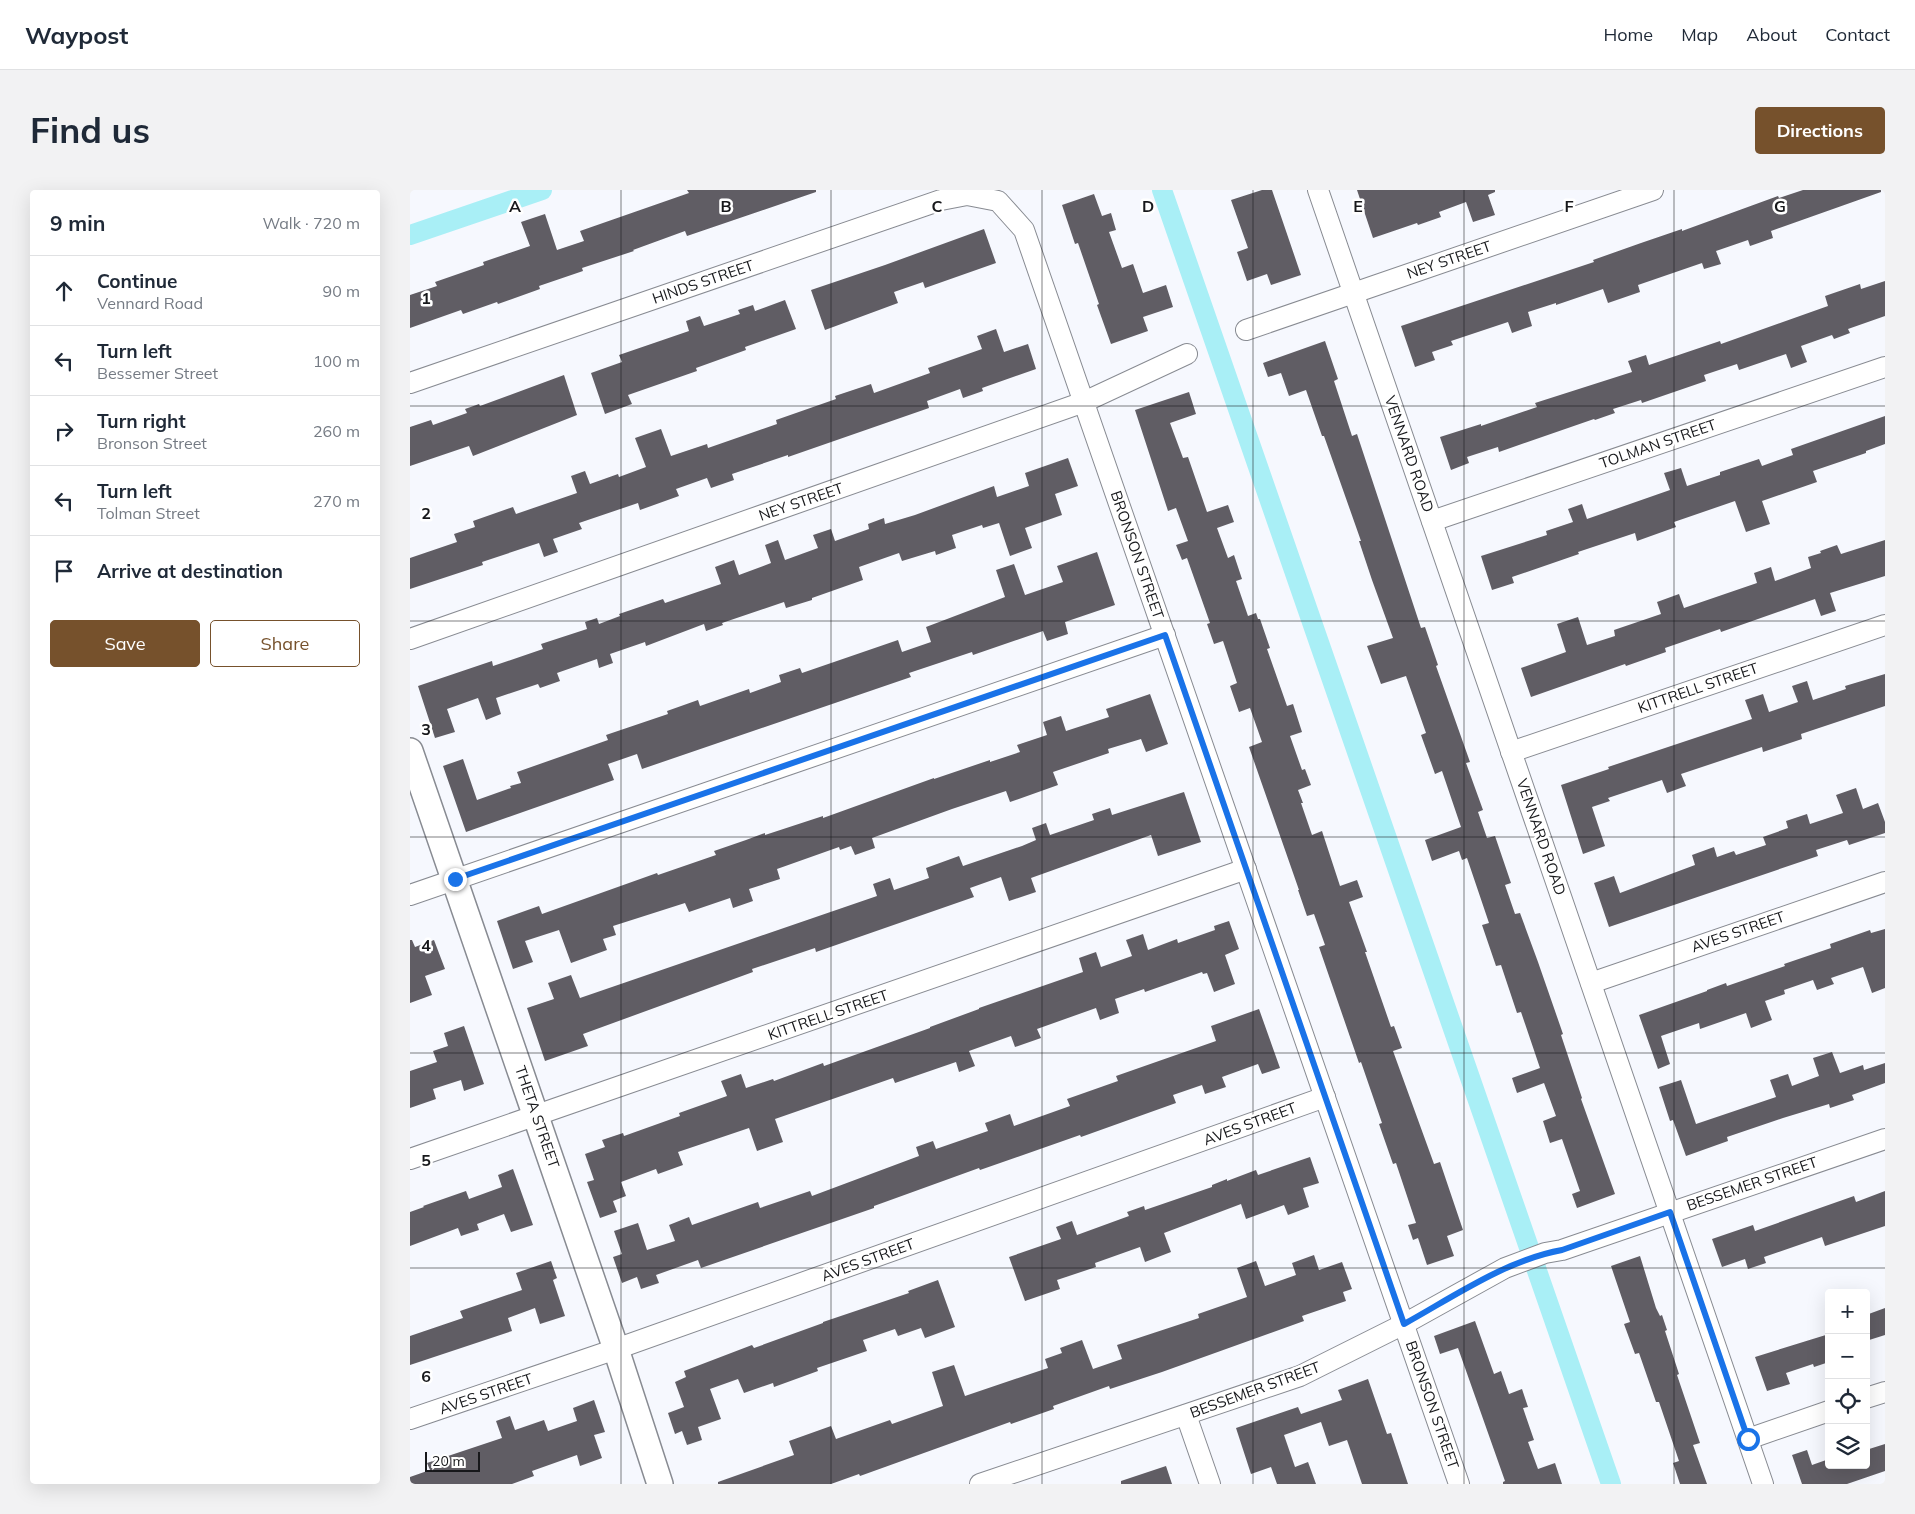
<!DOCTYPE html>
<html lang="en">
<head>
<meta charset="utf-8">
<style>
	:root { --surface:#fff; --page:#f2f2f3; --text:#1f2937; --muted:#747a83; --line:#e0e1e3; --accent:#76512c }
	body { margin:0; font-family:Mulish,sans-serif; background:var(--page); color:var(--text) }
	.controls { position:absolute; right:15px; bottom:15px; display:grid; overflow:hidden; border-radius:5px; box-shadow:0 5px 20px #0002 }
	.controls button { width:45px; height:45px; display:grid; place-items:center; padding:0; border:0; border-bottom:1px solid var(--line); background:var(--surface); color:var(--text); font:25px sans-serif }
	.scale { position:absolute; left:15px; bottom:12px; width:55px; box-sizing:border-box; padding-left:5px; border:2px solid #17181b; border-top:0; font-size:14px; line-height:18px; white-space:nowrap; color:#17181b; -webkit-text-stroke:4px #fff; paint-order:stroke }
	.stop { position:absolute; width:15px; height:15px; margin:-11px; border:4px solid #1a73e8; border-radius:50%; background:#fff }
	.stop.end { background:#1a73e8; border-color:#fff; box-shadow:0 1px 5px #0008 }
	.list { margin:0; padding:0; list-style:none }
	h2 { display:flex; justify-content:space-between; align-items:center; height:65px; margin:0; padding:0 20px; font-size:21px }
	h2 small { font-size:16px; font-weight:400; color:var(--muted) }
	.list li { display:grid; grid-template-columns:32px 1fr auto; gap:15px; align-items:center; box-sizing:border-box; height:70px; padding:0 20px; border-top:1px solid var(--line) }
	.list b { display:block; font-size:19px; white-space:nowrap }
	.list p { margin:0; font-size:16px; white-space:nowrap; color:var(--muted) }
	.list em { font-size:16px; font-style:normal; color:var(--muted) }
	.actions { display:flex; gap:10px; padding:15px 20px }
	.actions a { flex:1; padding:11px 0; border:1px solid var(--accent); border-radius:5px; text-align:center; font-size:18px; color:var(--accent) }
	.actions .main { background:var(--accent); color:#fff }
	.icon { flex:none; width:28px; height:28px; fill:none; stroke:currentColor; stroke-width:2; stroke-linecap:round; stroke-linejoin:round }
	.map { position:relative; flex:none; width:1475px; height:1294px; overflow:hidden; border-radius:5px }
	header { display:flex; align-items:center; gap:30px; box-sizing:border-box; height:70px; padding:0 25px; background:var(--surface); border-bottom:1px solid var(--line) }
	header strong { font-size:24px }
	nav { display:flex; gap:28px; margin-inline-start:auto; font-size:18px }
	.intro { display:flex; align-items:center; justify-content:space-between; box-sizing:border-box; height:120px; padding:0 30px }
	h1 { margin:0; font-size:35px }
	.button { padding:12px 22px; border-radius:5px; background:var(--accent); color:#fff; font-size:18px; font-weight:700 }
	main { display:flex; gap:30px; padding:0 30px }
	aside { flex:1; background:var(--surface); border-radius:5px; box-shadow:0 5px 20px #0002 }
	.map>svg:first-child { display:block }
	.lines { fill:none; stroke-linecap:round; stroke-linejoin:round }
	.canal { stroke:#a9eff6; stroke-width:20 }
	.building { fill:#605d64 }
	.minor-casing { stroke:#888b92; stroke-width:22 }
	.tertiary-casing { stroke:#888b92; stroke-width:28 }
	.minor { stroke:#fff; stroke-width:20 }
	.tertiary { stroke:#fff; stroke-width:25 }
	.route { stroke:#1a73e8; stroke-width:6 }
	.grid { fill:none; stroke:#17181b; stroke-width:1; stroke-opacity:0.55 }
	.labels { text-anchor:middle; stroke-width:5; stroke-linejoin:round; paint-order:stroke }
	.street-label { font-size:15px; fill:#17181b; stroke:#fff }
	.grid-label { font-size:16px; text-anchor:middle; font-weight:bold; fill:#17181b; stroke:#fff; stroke-width:5; stroke-linejoin:round; paint-order:stroke }
</style>
</head>
<body>
<header>
<strong>Waypost</strong>
<nav><a>Home</a><a>Map</a><a>About</a><a>Contact</a></nav>
</header>
<div class="intro"><h1>Find us</h1><a class="button">Directions</a></div>
<main>
<aside>
<h2>9 min<small>Walk · 720 m</small></h2>
<ul class="list">
<li><svg class="icon" aria-label="ahead" viewBox="0 0 24 24"><path d="M12 20V5M6 11l6-6 6 6"/></svg><div><b>Continue</b><p>Vennard Road</p></div><em>90 m</em></li>
<li><svg class="icon" aria-label="left" viewBox="0 0 24 24"><path d="M17 20v-9H6M10 6l-5 5 5 5"/></svg><div><b>Turn left</b><p>Bessemer Street</p></div><em>100 m</em></li>
<li><svg class="icon" aria-label="right" viewBox="0 0 24 24"><path d="M7 20v-9h11M14 6l5 5-5 5"/></svg><div><b>Turn right</b><p>Bronson Street</p></div><em>260 m</em></li>
<li><svg class="icon" aria-label="left" viewBox="0 0 24 24"><path d="M17 20v-9H6M10 6l-5 5 5 5"/></svg><div><b>Turn left</b><p>Tolman Street</p></div><em>270 m</em></li>
<li><svg class="icon" aria-label="arrive" viewBox="0 0 24 24"><path d="M6 21V4h12l-3 4 3 4H6"/></svg><div><b>Arrive at destination</b></div></li>
</ul>
<div class="actions"><a class="main">Save</a><a>Share</a></div>
</aside>
<div class="map">
<svg width="1475" height="1294" viewBox="0 0 1475 1294">
	<rect width="100%" height="100%" fill="#f6f8fe"/>
	<g class="lines">
		<g class="canal">
			<polyline points="752,0 1201,1294"/>
			<polyline points="0,45 132,0"/>
		</g>
	</g>
	<g class="building">
		<polygon points="277,0 406,0 406,2 277,46 275,41 223,60 224,61 172,78 173,81 129,96 130,99 88,114 87,112 53,124 51,120 0,138 0,105 27,96 25,92 74,75 73,72 120,56 111,32 135,24 147,60 174,51 170,41 279,3"/>
		<polygon points="852,0 862,0 891,85 861,95 857,84 837,91 827,62 838,58 821,10"/>
		<polygon points="947,0 1085,0 1085,2 1078,5 1085,25 1063,32 1056,12 1029,22 1031,27 1008,35 1007,33 963,48"/>
		<polygon points="1393,0 1471,0 1471,2 1361,41 1363,48 1340,56 1338,50 1306,61 1311,74 1294,79 1292,73 1228,95 1230,102 1198,113 1193,99 1146,115 1146,113 1118,122 1122,136 1102,143 1098,132 1041,151 1043,155 1022,162 1025,170 1005,177 991,136 1184,72 1183,70 1231,53 1272,39 1272,41 1368,6 1369,8"/>
		<polygon points="684,4 692,26 701,23 706,40 699,42 712,78 723,74 733,103 756,95 763,117 733,127 738,141 701,154 687,115 689,114 668,53 665,54 652,15"/>
		<polygon points="574,39 586,73 515,98 513,92 484,102 488,113 415,140 401,100 475,75"/>
		<polygon points="1475,91 1475,126 1438,139 1440,143 1424,149 1422,145 1391,156 1397,172 1381,178 1376,164 1329,180 1327,174 1294,185 1296,191 1232,213 1231,210 1203,219 1205,223 1185,230 1184,229 1089,262 1088,257 1057,267 1059,273 1041,280 1030,247 1071,234 1071,236 1127,217 1125,213 1222,182 1218,171 1236,165 1239,175 1310,151 1311,154 1418,116 1415,106 1450,94 1451,99"/>
		<polygon points="375,110 386,139 335,157 336,160 286,178 287,181 218,205 222,214 195,224 181,183 212,172 209,165 279,141 276,131 290,126 294,136 330,124 328,120 343,115 345,121"/>
		<polygon points="586,139 594,162 618,154 626,179 572,198 573,201 553,208 550,199 517,211 519,218 378,267 378,265 322,284 324,290 301,298 297,288 266,299 269,306 230,320 228,313 169,333 172,339 143,349 148,362 134,367 129,353 72,372 73,375 0,399 0,368 47,352 44,344 65,337 63,331 103,317 106,324 167,303 161,286 175,281 180,294 208,284 209,287 236,277 225,248 251,239 261,266 297,254 298,258 367,234 366,230 426,209 425,206 461,194 464,203 520,183 518,178 572,159 567,146"/>
		<polygon points="915,151 928,189 924,191 942,246 947,244 1011,438 1015,437 1028,475 1026,476 1060,572 1056,573 1073,620 1068,622 1077,648 1085,646 1101,693 1095,695 1105,724 1110,723 1128,772 1153,844 1151,845 1172,908 1171,909 1205,1004 1167,1018 1162,1004 1170,1001 1152,949 1140,953 1133,931 1146,926 1134,893 1107,903 1102,888 1130,878 1111,822 1107,823 1091,775 1086,776 1072,735 1079,733 1057,668 1052,670 1049,661 1022,671 1015,650 1051,637 1032,581 1025,584 1011,545 1016,543 996,486 971,494 957,456 983,448 962,390 949,351 951,351 914,246 912,246 896,200 879,206 871,183 858,187 853,173"/>
		<polygon points="154,185 167,225 63,266 59,256 0,276 0,237 21,230 23,235 57,223 55,219 69,214 70,216"/>
		<polygon points="779,202 786,224 760,233 773,268 778,267 797,322 818,315 824,332 807,338 818,368 824,365 832,389 826,391 838,426 846,423 848,429 850,429 860,458 857,459 877,516 883,514 892,542 880,546 892,580 895,579 901,595 888,600 893,613 891,613 902,645 912,641 930,696 947,690 953,707 939,712 957,762 955,762 981,837 984,836 992,858 983,861 1024,974 1030,972 1053,1040 1037,1046 1044,1066 1017,1075 1008,1048 1003,1050 998,1035 1006,1033 986,973 983,974 969,934 972,933 951,872 949,873 909,757 915,755 904,724 897,726 888,700 889,700 839,557 852,552 840,518 829,522 820,496 827,493 813,451 804,454 797,434 800,433 777,368 772,370 766,355 778,351 766,318 758,321 725,220"/>
		<polygon points="1475,226 1475,254 1456,261 1456,263 1403,281 1407,292 1352,311 1360,334 1336,342 1325,311 1264,332 1266,337 1227,351 1225,343 1168,362 1169,364 1102,387 1104,393 1082,400 1071,366 1137,345 1136,341 1163,332 1158,319 1172,314 1177,329 1260,300 1254,283 1271,278 1277,296 1310,285 1310,282 1349,269 1352,276 1383,265 1381,259"/>
		<polygon points="658,268 668,296 645,304 652,325 615,338 622,358 600,366 589,333 573,338 572,335 542,345 546,358 526,365 525,361 492,371 489,363 449,377 453,390 402,408 402,410 376,418 374,412 312,433 313,435 296,441 294,434 236,456 235,452 200,464 203,473 189,478 187,469 147,483 150,491 130,498 128,494 86,508 91,524 76,530 68,508 37,519 45,542 25,548 8,496 82,471 83,476 133,459 131,454 177,439 175,432 187,428 189,434 210,426 209,424 253,409 255,413 311,394 305,377 324,370 329,385 361,373 355,355 368,350 375,370 408,358 403,345 421,339 425,351 459,339 458,334 474,328 475,334 505,325 584,296 587,307 619,296 615,283"/>
		<polygon points="1475,350 1475,386 1420,403 1426,421 1411,426 1405,409 1311,442 1310,439 1255,458 1256,462 1216,476 1215,474 1121,507 1111,478 1156,462 1147,434 1168,427 1177,455 1205,446 1204,440 1251,424 1247,412 1269,404 1274,418 1347,393 1344,383 1361,377 1365,391 1401,378 1398,367 1411,363 1410,361 1427,355 1431,364"/>
		<polygon points="687,362 705,415 655,432 658,444 637,451 633,441 563,465 562,462 499,483 501,487 232,579 227,564 198,574 204,590 56,642 33,576 53,569 67,610 101,598 100,596 111,593 107,582 198,550 196,545 258,524 257,521 288,510 290,516 339,499 340,503 371,492 369,485 390,478 392,483 488,450 492,462 521,452 516,437 595,407 586,380 604,374 615,405 653,392 647,376"/>
		<polygon points="1475,484 1475,516 1391,544 1392,549 1353,562 1352,557 1271,584 1276,596 1257,603 1252,590 1198,608 1200,611 1182,617 1195,656 1173,664 1151,595 1199,579 1198,577 1342,529 1335,510 1353,504 1359,522 1388,512 1382,496 1397,491 1403,510 1436,499 1435,496"/>
		<polygon points="740,504 758,554 736,562 731,549 698,559 699,563 643,582 648,595 600,612 596,601 542,619 462,648 465,658 445,665 441,656 430,660 429,657 367,679 370,689 339,699 343,711 323,718 320,708 279,722 275,713 203,736 206,745 193,749 197,760 161,773 149,740 115,751 123,772 103,779 87,731 129,716 132,724 247,683 248,685 306,665 304,661 336,650 355,643 355,645 413,626 413,628 524,588 524,589 580,570 580,572 610,562 607,555 637,545 633,532 651,526 656,541 699,527 696,519"/>
		<polygon points="1446,598 1453,619 1468,613 1475,632 1475,643 1439,655 1437,650 1406,660 1408,666 1199,737 1184,693 1204,686 1210,703 1285,675 1282,665 1304,657 1307,667 1324,661 1326,665 1356,655 1353,647 1378,638 1376,631 1397,624 1400,634 1433,623 1426,605"/>
		<polygon points="774,602 791,652 748,666 741,645 621,688 626,702 599,711 591,687 560,698 564,707 406,762 405,758 342,779 343,782 173,844 178,856 135,871 117,818 144,809 138,793 161,785 170,808 467,706 463,694 480,688 484,700 519,688 516,678 549,666 553,676 612,656 626,650 622,638 636,633 640,645 684,630 682,624 700,618 702,625"/>
		<polygon points="819,731 829,759 815,765 825,794 804,802 797,783 793,784 792,782 735,802 734,799 705,809 709,823 690,830 686,818 627,839 631,848 605,857 601,846 559,861 565,876 549,882 546,872 485,893 483,888 365,929 373,952 347,961 339,938 268,962 273,975 248,984 246,979 211,992 216,1006 203,1011 207,1022 190,1028 177,992 184,990 175,964 195,957 192,950 213,943 214,946 270,926 269,923 317,906 311,891 331,884 336,898 363,889 364,891 413,873 414,876 520,838 520,837 569,819 569,818 673,782 669,768 686,762 691,777 722,766 716,750 733,744 738,760 767,749 768,753 805,740 804,736"/>
		<polygon points="1475,739 1475,798 1462,803 1453,777 1421,788 1424,794 1407,800 1403,790 1374,800 1375,804 1355,811 1362,830 1341,838 1336,823 1290,839 1289,833 1251,846 1260,874 1248,879 1229,825 1297,801 1297,800 1316,793 1317,796 1375,776 1374,774 1421,758 1420,754 1460,740 1461,743"/>
		<polygon points="0,750 2,750 5,757 24,750 35,779 15,786 22,805 0,813"/>
		<polygon points="849,819 870,878 852,884 848,874 812,887 816,897 795,904 792,895 763,905 766,913 671,947 670,945 570,980 569,978 464,1016 464,1018 291,1078 288,1070 246,1085 249,1093 231,1099 227,1087 212,1093 203,1067 212,1064 204,1041 228,1033 237,1060 265,1051 259,1035 279,1027 282,1035 348,1012 350,1018 400,1001 402,1006 509,966 506,957 523,951 526,959 578,941 575,933 600,924 604,936 660,916 657,909 708,891 706,886 806,851 801,836"/>
		<polygon points="54,836 74,894 54,901 51,890 23,899 26,909 0,918 0,881 27,872 23,861 38,856 34,843"/>
		<polygon points="1422,862 1430,883 1453,875 1454,880 1475,873 1475,893 1442,905 1444,910 1420,918 1419,914 1373,928 1317,947 1318,951 1276,966 1263,930 1260,931 1249,897 1271,890 1286,934 1366,907 1360,890 1378,884 1382,896 1409,886 1403,868"/>
		<polygon points="900,967 909,993 893,998 899,1017 878,1025 874,1015 836,1029 831,1014 754,1043 761,1062 735,1072 730,1057 685,1073 686,1077 647,1090 650,1099 615,1111 599,1067 651,1049 646,1037 662,1031 667,1045 719,1026 717,1022 734,1016 735,1020 802,997 802,995 817,989 817,991 846,980 848,985"/>
		<polygon points="103,979 123,1035 101,1042 94,1024 67,1034 69,1040 51,1046 48,1038 0,1056 0,1022 14,1017 13,1016 56,1001 59,1009 92,997 88,985"/>
		<polygon points="1475,1001 1475,1036 1415,1056 1412,1047 1354,1067 1356,1073 1338,1079 1335,1069 1312,1077 1302,1049 1343,1035 1345,1041 1444,1006 1446,1012"/>
		<polygon points="904,1065 909,1080 932,1072 942,1099 933,1102 936,1111 892,1126 894,1131 752,1182 700,1199 699,1196 643,1216 644,1219 601,1234 600,1232 450,1286 449,1284 421,1294 308,1294 308,1292 384,1265 379,1251 421,1236 426,1249 480,1230 482,1234 533,1216 522,1182 544,1175 555,1206 638,1178 635,1169 652,1163 650,1158 672,1150 683,1179 712,1169 707,1155 789,1128 788,1124 837,1107 827,1078 846,1071 855,1096 886,1085 882,1073"/>
		<polygon points="1230,1066 1246,1118 1250,1126 1252,1125 1257,1140 1255,1141 1269,1184 1267,1185 1290,1253 1283,1255 1297,1294 1270,1294 1263,1273 1269,1271 1249,1212 1246,1212 1229,1163 1225,1164 1214,1134 1220,1132 1201,1076"/>
		<polygon points="141,1071 147,1088 143,1090 155,1126 130,1134 125,1118 98,1128 102,1141 0,1175 0,1146 53,1128 50,1121 112,1100 106,1083"/>
		<polygon points="528,1090 545,1137 515,1148 511,1138 488,1146 485,1139 453,1150 457,1161 407,1178 408,1181 364,1197 363,1193 334,1203 328,1189 300,1199 311,1229 288,1237 292,1250 277,1255 272,1241 265,1244 258,1223 274,1217 265,1192 276,1187 274,1181 342,1155 344,1158 413,1133 413,1132 499,1103 498,1101"/>
		<polygon points="1475,1118 1475,1145 1456,1151 1456,1125"/>
		<polygon points="1065,1131 1084,1184 1091,1181 1099,1204 1112,1199 1118,1217 1113,1218 1124,1250 1118,1252 1128,1279 1145,1273 1152,1294 1093,1294 1093,1292 1095,1291 1048,1158 1030,1164 1024,1146"/>
		<polygon points="1419,1144 1419,1172 1404,1177 1403,1174 1376,1183 1380,1194 1357,1201 1345,1167"/>
		<polygon points="958,1189 977,1244 981,1243 998,1294 952,1294 937,1250 919,1256 911,1232 874,1245 885,1277 898,1272 906,1294 867,1294 861,1277 841,1284 826,1238 888,1217 891,1224 932,1210 928,1200"/>
		<polygon points="184,1210 195,1242 184,1245 192,1268 170,1276 167,1265 122,1281 124,1286 102,1294 0,1294 0,1287 20,1280 17,1273 92,1248 86,1231 100,1226 105,1240 134,1230 138,1241 167,1231 163,1218"/>
		<polygon points="1475,1254 1475,1281 1437,1294 1392,1294 1382,1265 1397,1260 1402,1275 1419,1269 1419,1275 1456,1275 1456,1260"/>
		<polygon points="756,1276 762,1294 711,1294 711,1291"/>
	</g>
	<g class="lines">
		<defs>
			<g id="minor">
				<polyline points="908,0 1353,1294"/>
				<polyline points="836,140 1243,0"/>
				<polyline points="0,193 531,10 557,5 588,11 614,40 1049,1294"/>
				<polyline points="1022,331 1475,177"/>
				<polyline points="0,449 674,212 777,164"/>
				<polyline points="1101,562 1475,435"/>
				<polyline points="0,705 755,445"/>
				<polyline points="1181,793 1475,692"/>
				<polyline points="0,969 836,679"/>
				<polyline points="1456,1208 1475,1202"/>
				<polyline points="776,1225 800,1294"/>
				<polyline points="0,1229 206,1159 915,907"/>
				<polyline points="1338,1249 1419,1221"/>
				<polyline points="570,1294 890,1186 994,1134 1095,1078 1135,1063 1152,1060 1475,949"/>
			</g>
			<polyline id="tertiary" points="0,561 206,1159 250,1294"/>
		</defs>
		<use href="#minor" class="minor-casing"/>
		<use href="#tertiary" class="tertiary-casing"/>
		<use href="#minor" class="minor"/>
		<use href="#tertiary" class="tertiary"/>
	</g>
	<g class="lines">
		<path class="route" d="M 45,689 L 755,445 L 994,1134 C 1043,1107 1096,1070 1152,1060 L 1260,1022 L 1338,1249"/>
	</g>
	<path class="grid" d="M 211,0 L 211,1294M 421,0 L 421,1294M 632,0 L 632,1294M 843,0 L 843,1294M 1054,0 L 1054,1294M 1264,0 L 1264,1294M 0,216 L 1475,216M 0,431 L 1475,431M 0,647 L 1475,647M 0,863 L 1475,863M 0,1078 L 1475,1078"/>
	<g class="labels">
		<g class="street-label">
			<text transform="translate(1039 70) rotate(-19)" y="5">NEY STREET</text>
			<text transform="translate(293 92) rotate(-19)" y="5">HINDS STREET</text>
			<text transform="translate(1248 254) rotate(-19)" y="5">TOLMAN STREET</text>
			<text transform="translate(999 264) rotate(71)" y="5">VENNARD ROAD</text>
			<text transform="translate(391 312) rotate(-19)" y="5">NEY STREET</text>
			<text transform="translate(727 365) rotate(71)" y="5">BRONSON STREET</text>
			<text transform="translate(1288 498) rotate(-19)" y="5">KITTRELL STREET</text>
			<text transform="translate(1131 647) rotate(71)" y="5">VENNARD ROAD</text>
			<text transform="translate(1328 742) rotate(-19)" y="5">AVES STREET</text>
			<text transform="translate(418 825) rotate(-19)" y="5">KITTRELL STREET</text>
			<text transform="translate(127 927) rotate(71)" y="5">THETA STREET</text>
			<text transform="translate(840 934) rotate(-20)" y="5">AVES STREET</text>
			<text transform="translate(1342 994) rotate(-19)" y="5">BESSEMER STREET</text>
			<text transform="translate(458 1070) rotate(-20)" y="5">AVES STREET</text>
			<text transform="translate(845 1200) rotate(-20)" y="5">BESSEMER STREET</text>
			<text transform="translate(76 1204) rotate(-19)" y="5">AVES STREET</text>
			<text transform="translate(1022 1215) rotate(71)" y="5">BRONSON STREET</text>
		</g>
	</g>
	<g class="grid-label">
		<text x="105" y="22">A</text>
		<text x="316" y="22">B</text>
		<text x="527" y="22">C</text>
		<text x="738" y="22">D</text>
		<text x="948" y="22">E</text>
		<text x="1159" y="22">F</text>
		<text x="1370" y="22">G</text>
		<text x="16" y="114">1</text>
		<text x="16" y="329">2</text>
		<text x="16" y="545">3</text>
		<text x="16" y="761">4</text>
		<text x="16" y="976">5</text>
		<text x="16" y="1192">6</text>
	</g>
</svg>
<div class="controls">
<button>+</button>
<button>−</button>
<button><svg class="icon" aria-label="locate" viewBox="0 0 24 24"><circle cx="12" cy="12" r="6"/><path d="M12 2v4M12 18v4M2 12h4M18 12h4"/></svg></button>
<button><svg class="icon" aria-label="layers" viewBox="0 0 24 24"><path d="M12 4l9 5-9 5-9-5zM3 14l9 5 9-5"/></svg></button>
</div>
<div class="scale">20 m</div>
<div class="stop" style="left:1338px;top:1249px"></div>
<div class="stop end" style="left:45px;top:689px"></div>
</div>
</main>
</body>
</html>
